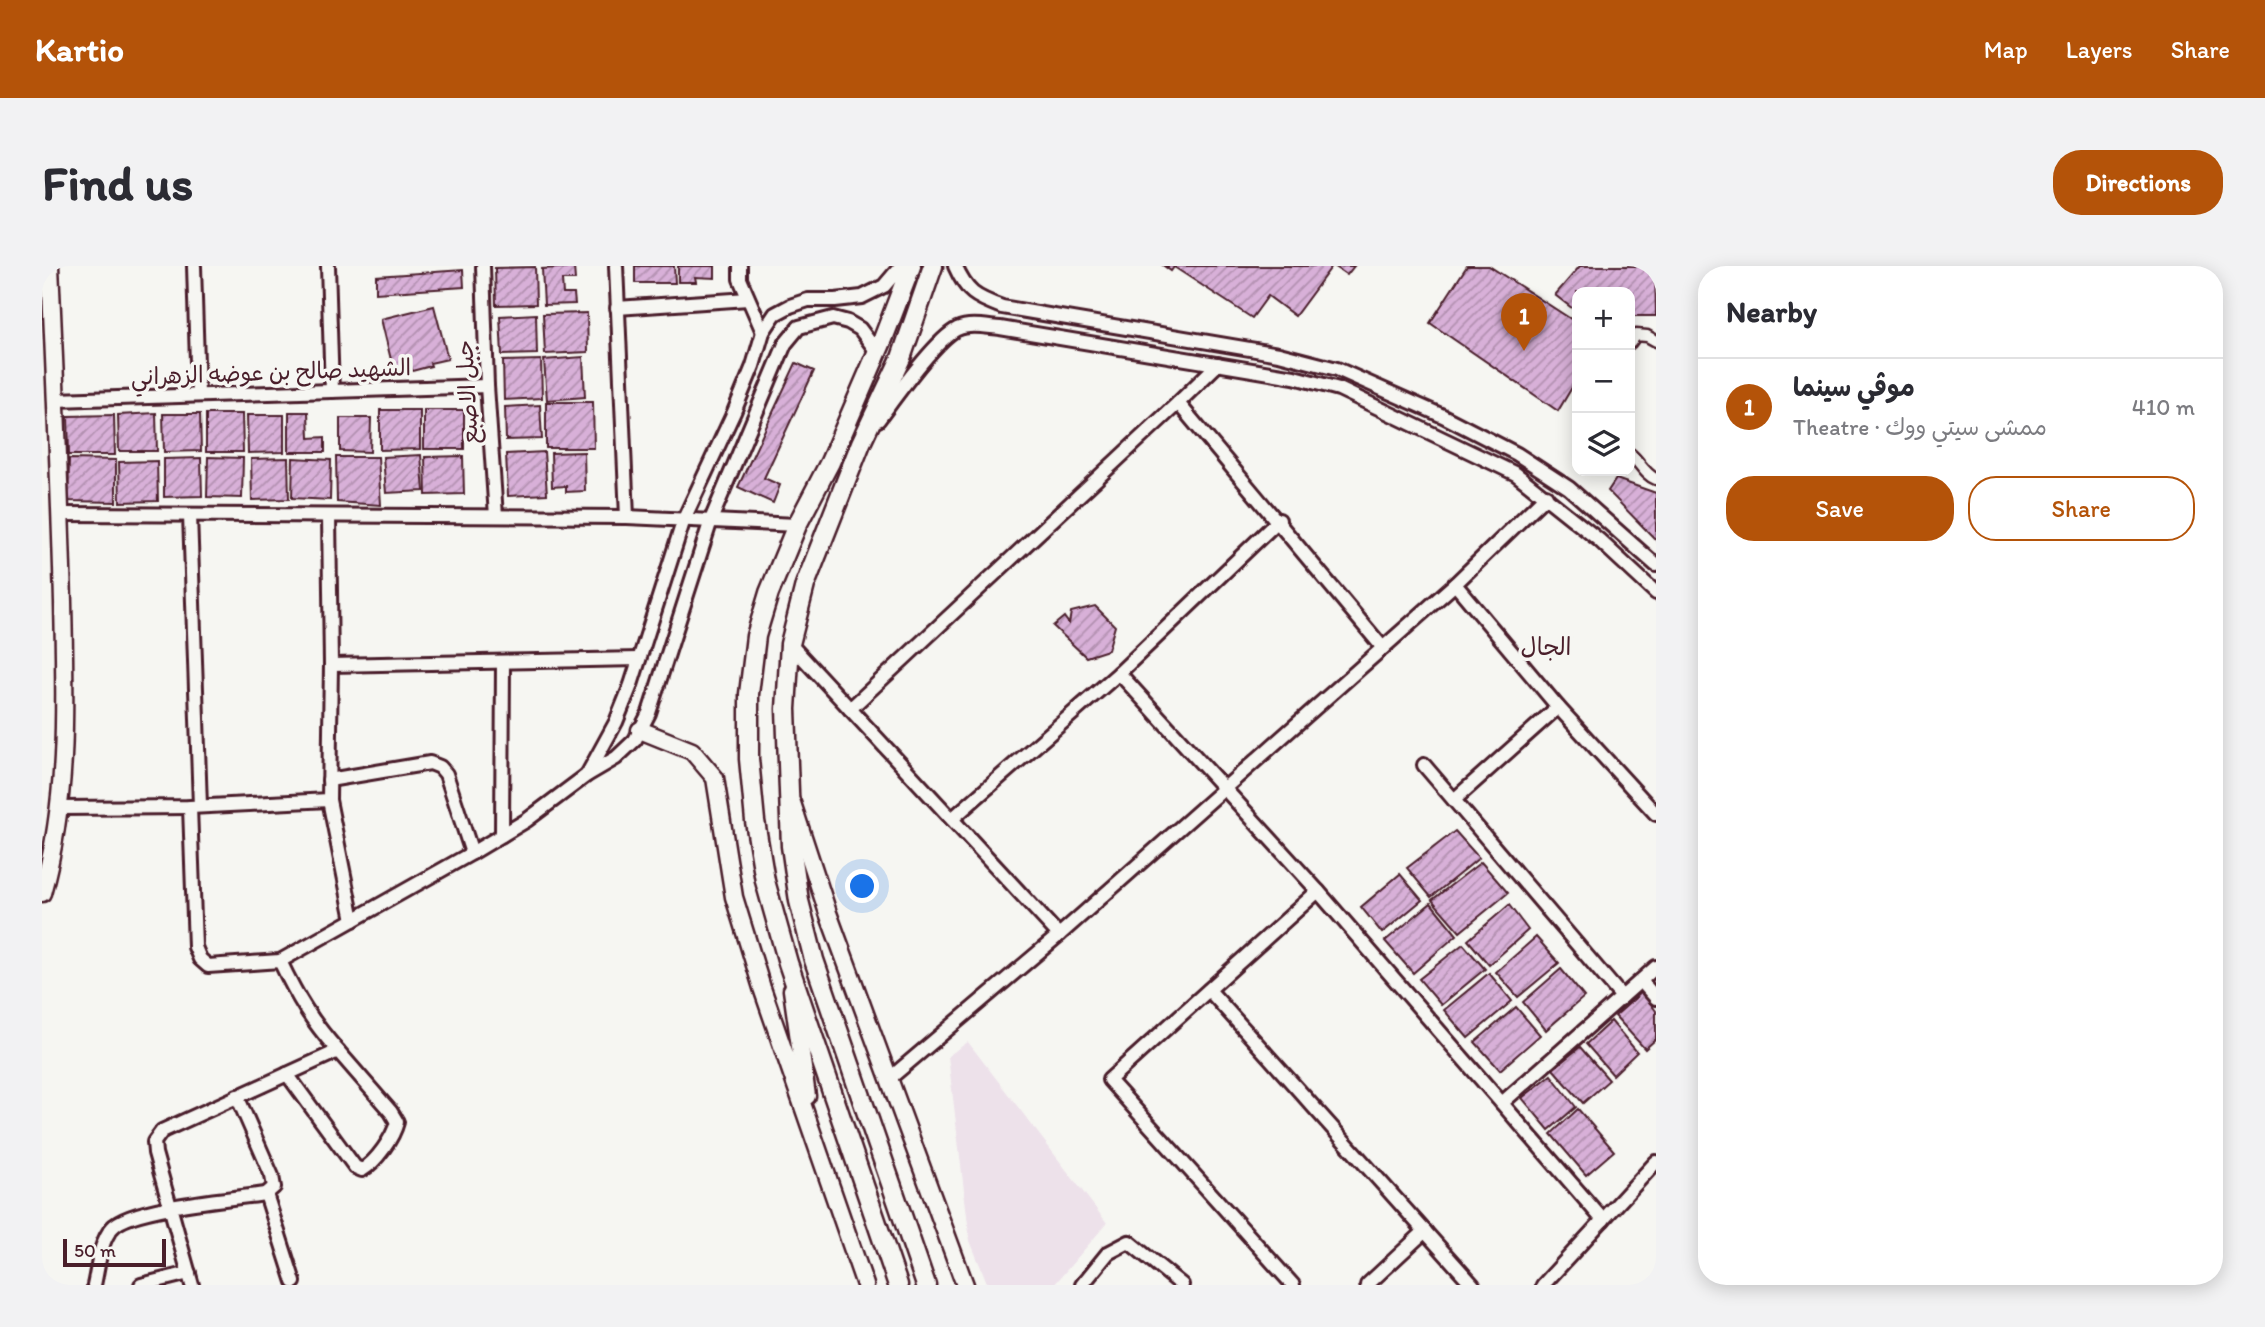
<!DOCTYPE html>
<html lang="en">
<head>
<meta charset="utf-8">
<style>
	:root { --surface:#fff; --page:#f2f2f3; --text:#2b2b33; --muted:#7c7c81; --line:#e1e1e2; --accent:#b45309 }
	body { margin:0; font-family:Itim,"Playpen Sans Arabic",sans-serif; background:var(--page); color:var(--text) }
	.controls { position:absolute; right:21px; top:21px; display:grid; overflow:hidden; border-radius:14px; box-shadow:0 4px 18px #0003 }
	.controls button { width:63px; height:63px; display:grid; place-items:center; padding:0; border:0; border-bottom:2px solid var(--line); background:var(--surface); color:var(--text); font:35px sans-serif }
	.scale { position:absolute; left:21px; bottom:18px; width:103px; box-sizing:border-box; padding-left:7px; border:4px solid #4a1f2b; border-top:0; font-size:19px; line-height:24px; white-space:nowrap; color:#4a1f2b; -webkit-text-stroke:5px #f6f6f2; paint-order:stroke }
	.you { position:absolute; left:821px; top:621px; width:24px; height:24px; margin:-18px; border:5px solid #fff; border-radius:50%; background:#1a73e8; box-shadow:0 0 0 10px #1a73e833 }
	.badge { display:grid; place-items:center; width:46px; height:46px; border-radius:50%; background:var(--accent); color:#fff; font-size:23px; font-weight:700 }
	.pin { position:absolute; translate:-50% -58px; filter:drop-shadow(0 2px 4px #0008) }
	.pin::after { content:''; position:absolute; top:37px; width:24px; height:21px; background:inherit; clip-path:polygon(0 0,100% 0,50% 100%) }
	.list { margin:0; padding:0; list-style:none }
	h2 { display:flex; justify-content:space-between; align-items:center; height:91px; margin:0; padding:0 28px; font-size:30px }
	h2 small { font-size:23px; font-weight:400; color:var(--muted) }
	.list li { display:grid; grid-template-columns:46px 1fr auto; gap:21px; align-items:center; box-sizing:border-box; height:98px; padding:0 28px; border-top:2px solid var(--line) }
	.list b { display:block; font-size:26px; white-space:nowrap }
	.list p { margin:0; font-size:23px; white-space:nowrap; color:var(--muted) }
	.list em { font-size:23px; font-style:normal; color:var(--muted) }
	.actions { display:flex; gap:14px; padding:21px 28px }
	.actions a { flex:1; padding:16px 0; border:2px solid var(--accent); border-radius:28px; text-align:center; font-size:24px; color:var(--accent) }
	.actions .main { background:var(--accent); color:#fff }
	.icon { flex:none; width:38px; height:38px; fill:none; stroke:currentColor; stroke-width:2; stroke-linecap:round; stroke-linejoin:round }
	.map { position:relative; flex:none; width:1614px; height:1019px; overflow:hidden; border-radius:28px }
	header { display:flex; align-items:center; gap:42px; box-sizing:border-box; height:98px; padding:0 35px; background:var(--accent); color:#fff }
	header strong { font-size:33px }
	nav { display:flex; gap:38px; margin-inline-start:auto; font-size:24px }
	.intro { display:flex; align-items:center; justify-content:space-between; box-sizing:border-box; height:168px; padding:0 42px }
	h1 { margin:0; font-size:49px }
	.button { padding:18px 32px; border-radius:28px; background:var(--accent); color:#fff; font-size:24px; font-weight:700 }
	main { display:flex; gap:42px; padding:0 42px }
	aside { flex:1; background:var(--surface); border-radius:28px; box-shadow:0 4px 18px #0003 }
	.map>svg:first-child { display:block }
	.built { fill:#ede1ea }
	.building { fill:url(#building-hatch); stroke:#4a1f2b; stroke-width:2 }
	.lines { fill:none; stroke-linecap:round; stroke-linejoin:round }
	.pedestrian-casing { stroke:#4a1f2b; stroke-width:15 }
	.minor-casing { stroke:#4a1f2b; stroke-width:18 }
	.tertiary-casing { stroke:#4a1f2b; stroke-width:21 }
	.secondary-casing { stroke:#4a1f2b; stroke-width:23 }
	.pedestrian { stroke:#f6f6f2; stroke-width:10 }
	.minor { stroke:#f6f6f2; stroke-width:12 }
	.tertiary { stroke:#f6f6f2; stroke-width:16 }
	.secondary { stroke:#f6f6f2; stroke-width:18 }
	.labels { text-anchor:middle; stroke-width:7; stroke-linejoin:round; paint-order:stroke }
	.street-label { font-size:23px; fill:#4a1f2b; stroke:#f6f6f2 }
	.neighbourhood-label { font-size:24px; fill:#4a1f2b; stroke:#f6f6f2 }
</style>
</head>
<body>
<header>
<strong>Kartio</strong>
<nav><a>Map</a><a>Layers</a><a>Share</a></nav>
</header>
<div class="intro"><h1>Find us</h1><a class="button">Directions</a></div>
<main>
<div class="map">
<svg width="1614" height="1019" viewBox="0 0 1614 1019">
	<defs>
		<pattern id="building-hatch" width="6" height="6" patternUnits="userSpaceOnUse" patternTransform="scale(1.75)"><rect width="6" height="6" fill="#d8b0d8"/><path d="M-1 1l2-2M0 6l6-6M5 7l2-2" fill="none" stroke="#b18faf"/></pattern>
	</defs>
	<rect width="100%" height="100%" fill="#f6f6f2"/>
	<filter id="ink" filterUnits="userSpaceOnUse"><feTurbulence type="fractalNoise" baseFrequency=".0143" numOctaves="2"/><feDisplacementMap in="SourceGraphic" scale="14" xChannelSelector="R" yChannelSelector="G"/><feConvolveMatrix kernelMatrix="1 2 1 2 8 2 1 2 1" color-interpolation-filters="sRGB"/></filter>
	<g filter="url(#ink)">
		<polygon class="built" points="926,776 1065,957 1012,1019 946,1019 928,975 906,790"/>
		<g class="building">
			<polygon points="593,0 632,0 633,17 593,17"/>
			<polygon points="636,0 673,0 673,12 653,11 654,16 636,16"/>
			<polygon points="1122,0 1290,0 1253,50 1226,30 1210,52 1132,1 1129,5"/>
			<polygon points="1292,0 1312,0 1305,9"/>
			<polygon points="1425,0 1447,0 1535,57 1535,113 1516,145 1388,57"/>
			<polygon points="1538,0 1613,0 1614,50 1588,50 1588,26 1535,26 1535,46 1513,29"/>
			<polygon points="493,1 494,38 454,39 453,2"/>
			<polygon points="532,1 533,14 520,14 521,28 532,28 533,38 502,39 500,3"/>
			<polygon points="421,4 422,21 334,27 334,10"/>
			<polygon points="392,40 406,93 388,97 389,100 370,105 369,102 352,106 339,53"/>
			<polygon points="545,47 546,86 503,88 501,48"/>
			<polygon points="494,48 495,88 460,89 458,50"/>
			<polygon points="541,91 543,131 505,134 502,94"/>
			<polygon points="499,94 500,132 462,134 461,95"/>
			<polygon points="754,97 772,105 722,212 738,219 731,237 696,221"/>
			<polygon points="504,136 551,136 552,182 504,182"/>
			<polygon points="498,139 500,173 464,174 463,141"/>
			<polygon points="338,144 378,144 378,183 338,184"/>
			<rect x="382" y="144" width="40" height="39"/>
			<polygon points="247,146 266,146 267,172 283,171 283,186 247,186"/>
			<polygon points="114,147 115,185 77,185 76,149"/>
			<polygon points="121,148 158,148 159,185 122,186"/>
			<polygon points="164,148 200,148 201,186 164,186"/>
			<polygon points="72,149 73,189 27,189 26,150"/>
			<polygon points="205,149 242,149 242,186 206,187"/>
			<polygon points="298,152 329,152 328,186 298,185"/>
			<polygon points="502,186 505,228 466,230 464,188"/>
			<polygon points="542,186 543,225 524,226 524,220 510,221 509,187"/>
			<polygon points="379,189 382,225 344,227 341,191"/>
			<polygon points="421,190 422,228 384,229 383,191"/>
			<polygon points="166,191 201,192 200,232 165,231"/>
			<polygon points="294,191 336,191 339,239 295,236"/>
			<polygon points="159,192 160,230 122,231 122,193"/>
			<polygon points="246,192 247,233 210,234 209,193"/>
			<polygon points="251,192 289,194 288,234 250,232"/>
			<polygon points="27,193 74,194 74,236 26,235"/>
			<polygon points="115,195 116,235 78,236 77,196"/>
			<polygon points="1574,213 1614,227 1614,274 1566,225"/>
			<polygon points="1053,340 1073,360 1066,384 1044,391 1011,360 1022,351 1027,358 1029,346"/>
			<polygon points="1413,565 1437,592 1389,631 1365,602"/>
			<polygon points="1439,596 1466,627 1418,666 1390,634"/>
			<polygon points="1358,608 1380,634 1340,667 1319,641"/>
			<polygon points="1389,637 1415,669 1371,707 1343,675"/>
			<polygon points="1467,639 1486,664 1447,699 1426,674"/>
			<polygon points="1494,671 1517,697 1476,731 1454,706"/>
			<polygon points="1421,678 1443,703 1399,739 1377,713"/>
			<polygon points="1519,703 1542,731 1504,764 1481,736"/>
			<polygon points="1447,707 1470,735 1426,772 1402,744"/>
			<polygon points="1600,726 1614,745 1614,773 1603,783 1573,750"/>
			<polygon points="1474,741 1498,769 1458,804 1433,776"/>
			<polygon points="1569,755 1595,786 1571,809 1544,778"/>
			<polygon points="1538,781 1567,814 1541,837 1511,803"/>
			<polygon points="1509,809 1534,841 1507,864 1480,832"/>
			<polygon points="1536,843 1572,885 1544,909 1509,868"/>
		</g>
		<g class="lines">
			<defs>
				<g id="pedestrian">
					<polyline points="1588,77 1594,69 1605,70 1614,75"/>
					<path d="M 1588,188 C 1597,195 1603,209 1614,213"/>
				</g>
				<g id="minor">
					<polyline points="152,0 156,129"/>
					<polyline points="286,0 290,125"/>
					<polyline points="441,0 445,120 454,250"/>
					<polyline points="574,0 585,251"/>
					<polyline points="698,0 698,13 721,66"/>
					<path d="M 913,0 C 925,27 933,31 960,41 L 1237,88 L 1295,103 L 1401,150 L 1475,188 L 1527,222 L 1614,299"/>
					<polyline points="575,42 706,33"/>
					<polyline points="14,134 445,120"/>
					<polyline points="1136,137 1176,98"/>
					<path d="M 836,154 C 852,133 893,74 915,63 C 928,57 945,61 958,62 L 1252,111 L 1297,123 L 1474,208 L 1557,274 L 1614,327"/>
					<polyline points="19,248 585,251 755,259"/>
					<polyline points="148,249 158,540"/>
					<polyline points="287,250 289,399 287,534 311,654"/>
					<polyline points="1413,318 1516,441 1614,548"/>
					<polyline points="748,378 1017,669"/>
					<polyline points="289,399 597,393"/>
					<polyline points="1077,407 1276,625 1561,954"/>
					<polyline points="808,443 1136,137 1341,382"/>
					<polyline points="1382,499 1580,731"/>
					<polyline points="545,509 574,456 589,419 642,253 692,146 711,100 721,66 733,48 748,40 766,34 793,34 820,31 842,20 859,0"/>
					<polyline points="287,514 388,497 398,501 404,508 430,587"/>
					<polyline points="1412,534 1516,441"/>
					<polyline points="148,541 153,681 158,693 166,700 238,695 430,587 485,554 545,509 574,492 593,474 607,447 669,254 743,78 757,61 791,52 806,56 818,63 835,86"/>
					<polyline points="18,542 148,541 287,534"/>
					<polyline points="910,553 1077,407 1237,254"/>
					<polyline points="460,569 461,396"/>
					<polyline points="1599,715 1614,732"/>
					<polyline points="1167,724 1431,1019"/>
					<path d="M 245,808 L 313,901 L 320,904 C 334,896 351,872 355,856 L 349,846 L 296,785"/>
					<polyline points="847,813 1017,669 1413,318 1504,230"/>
					<polyline points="1460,837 1614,701"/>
					<polyline points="224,928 252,1016"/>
					<path d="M 52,1019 C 56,1002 58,975 70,962 C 87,941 194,932 224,928 L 232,921 L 230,910 L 195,830"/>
					<polyline points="99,1019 147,1007"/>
					<path d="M 150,1019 L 113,887 L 112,876 L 120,865 L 296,785 C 269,754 256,733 238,695"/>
					<polyline points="1040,1019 1066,987 1087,976 1140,1019"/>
					<polyline points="1251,1019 1067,814 1276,625"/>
					<polyline points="1325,1019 1383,965"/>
					<polyline points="1501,1019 1614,896"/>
				</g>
				<g id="tertiary">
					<polyline points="598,464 650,485 673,512 692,631 720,722 823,1019"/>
					<polyline points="750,537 786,647 923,1019"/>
					<path d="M 0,627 C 27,533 23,434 21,336 C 18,224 13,112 8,0"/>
					<polyline points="750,724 765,830"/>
				</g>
				<g id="secondary">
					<polyline points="856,1019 746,697 723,615 713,555 707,493 707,428 714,370 727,327 755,259 788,196 841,73 869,0"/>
					<polyline points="884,1019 772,694 757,635 749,580 744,443 748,378 763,319 819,177 859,92 891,0"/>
				</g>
			</defs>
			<use href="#pedestrian" class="pedestrian-casing"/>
			<use href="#minor" class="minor-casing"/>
			<use href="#tertiary" class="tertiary-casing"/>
			<use href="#secondary" class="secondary-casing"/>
			<use href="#pedestrian" class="pedestrian"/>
			<use href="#minor" class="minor"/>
			<use href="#tertiary" class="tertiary"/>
			<use href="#secondary" class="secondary"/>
		</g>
	</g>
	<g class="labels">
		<g class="street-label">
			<text transform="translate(229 106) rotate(-2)" y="8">الشهيد صالح بن عوضه الزهراني</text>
			<text transform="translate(425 126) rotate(-93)" y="8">جبل الاصبع</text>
		</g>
		<g class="neighbourhood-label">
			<text x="1504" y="389">الجال</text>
		</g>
	</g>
</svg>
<div class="controls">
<button>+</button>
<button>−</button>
<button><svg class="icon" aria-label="layers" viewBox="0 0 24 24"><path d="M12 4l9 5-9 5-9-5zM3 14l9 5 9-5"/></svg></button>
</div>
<div class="scale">50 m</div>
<div class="you"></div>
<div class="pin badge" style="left:1482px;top:85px">1</div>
</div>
<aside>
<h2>Nearby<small></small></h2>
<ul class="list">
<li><span class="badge">1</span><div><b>موڤي سينما</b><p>Theatre · ممشى سيتي ووك</p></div><em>410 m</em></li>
</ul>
<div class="actions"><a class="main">Save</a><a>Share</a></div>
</aside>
</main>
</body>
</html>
